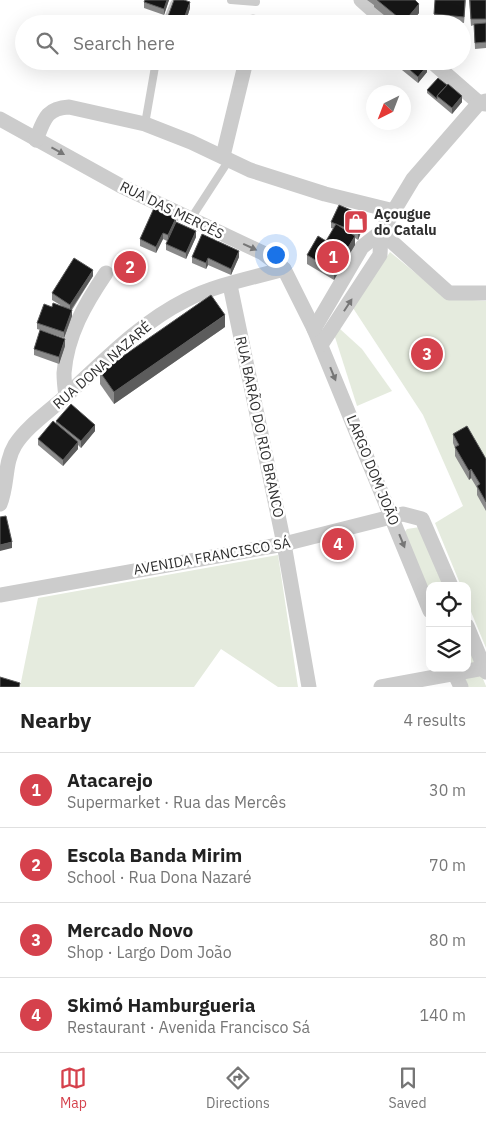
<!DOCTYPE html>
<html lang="en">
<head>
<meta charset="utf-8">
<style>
	:root { --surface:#fff; --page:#f6f6f6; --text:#222; --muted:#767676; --line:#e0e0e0; --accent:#d5414c }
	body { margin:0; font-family:"IBM Plex Sans",sans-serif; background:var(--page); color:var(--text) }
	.controls { position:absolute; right:15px; bottom:15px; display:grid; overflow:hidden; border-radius:10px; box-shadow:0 5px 20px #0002 }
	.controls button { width:45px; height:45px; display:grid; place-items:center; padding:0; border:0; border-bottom:1px solid var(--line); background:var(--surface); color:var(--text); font:25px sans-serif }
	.compass { position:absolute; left:366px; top:85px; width:45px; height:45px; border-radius:50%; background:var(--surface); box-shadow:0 5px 20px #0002; rotate:222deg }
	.you { position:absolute; left:275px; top:254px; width:18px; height:18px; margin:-12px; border:4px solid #fff; border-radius:50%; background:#1a73e8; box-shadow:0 0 0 8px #1a73e833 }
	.badge { display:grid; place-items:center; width:32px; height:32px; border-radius:50%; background:var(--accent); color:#fff; font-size:16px; font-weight:700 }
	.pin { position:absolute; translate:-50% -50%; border:2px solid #fff; box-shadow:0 1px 5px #0006 }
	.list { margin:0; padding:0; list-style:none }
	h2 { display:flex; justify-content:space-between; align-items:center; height:65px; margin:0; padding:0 20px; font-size:21px }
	h2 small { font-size:16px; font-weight:400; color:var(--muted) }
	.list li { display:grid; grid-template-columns:32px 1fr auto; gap:15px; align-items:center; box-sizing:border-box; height:75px; padding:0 20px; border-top:1px solid var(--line) }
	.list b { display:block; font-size:19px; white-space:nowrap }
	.list p { margin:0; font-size:16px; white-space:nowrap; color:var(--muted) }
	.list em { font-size:16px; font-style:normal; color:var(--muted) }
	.icon { flex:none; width:28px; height:28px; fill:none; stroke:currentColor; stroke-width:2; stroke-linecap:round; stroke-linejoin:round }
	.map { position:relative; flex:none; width:486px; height:687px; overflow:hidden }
	.search { position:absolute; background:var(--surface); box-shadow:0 5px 20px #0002; left:15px; right:15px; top:15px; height:55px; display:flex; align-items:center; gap:12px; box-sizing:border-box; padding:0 18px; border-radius:28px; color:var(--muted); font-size:19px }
	.sheet { height:365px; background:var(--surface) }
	nav { display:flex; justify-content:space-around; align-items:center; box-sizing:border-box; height:70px; border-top:1px solid var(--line); background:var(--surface); font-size:14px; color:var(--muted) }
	nav a { display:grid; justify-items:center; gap:2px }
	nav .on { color:var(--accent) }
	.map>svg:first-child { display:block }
	.green { fill:#e5ebde }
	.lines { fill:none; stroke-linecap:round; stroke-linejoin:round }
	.service { stroke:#ccc; stroke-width:8 }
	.minor { stroke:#ccc; stroke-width:15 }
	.wall { fill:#8a8a8a }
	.shaded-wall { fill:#5c5c5c }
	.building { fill:#161616; stroke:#5c5c5c }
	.oneway { fill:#767676 }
	.labels { text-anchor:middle; stroke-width:5; stroke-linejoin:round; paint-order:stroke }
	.street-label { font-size:14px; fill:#2f2f2f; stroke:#fff }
	.poi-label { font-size:14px; font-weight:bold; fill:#2f2f2f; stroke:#fff; text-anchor:start }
</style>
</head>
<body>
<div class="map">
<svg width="486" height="687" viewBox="0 0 486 687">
	<rect width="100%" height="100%" fill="#fff"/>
	<g class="green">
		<polygon points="390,252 446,298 486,301 486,648 467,602 467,586 461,586 435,523 463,506 423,415 353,308"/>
		<polygon points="340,329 362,349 392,391 357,406 334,334"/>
		<polygon points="420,527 444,586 430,586 430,596 404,533 407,529"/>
		<polygon points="278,555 298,687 278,687 221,649 194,687 20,687 38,598"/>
		<polygon points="467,641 486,686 486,687 468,687 460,668 467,668"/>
	</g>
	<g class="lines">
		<g class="service">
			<polyline points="231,0 256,2"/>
			<polyline points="166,24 174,4 177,0"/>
			<polyline points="145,124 156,61"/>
			<polyline points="190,220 229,160"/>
		</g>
		<g class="minor">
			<polyline points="361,0 388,24"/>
			<polyline points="253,24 253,22"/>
			<polyline points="431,61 479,103 486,104"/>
			<polyline points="0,119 121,186 263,253 284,269 314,329 430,611"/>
			<path d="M 36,140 C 44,120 46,108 69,107 L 145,124 L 191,142 L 250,170 L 325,194 L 394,211"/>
			<polyline points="223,156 246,61"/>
			<polyline points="381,232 449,293 486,293"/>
			<polyline points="230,285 284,544 309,687"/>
			<polyline points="314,329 362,247 381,232 413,179 479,103 486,101"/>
			<polyline points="321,345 380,255 381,232"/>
			<path d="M 66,396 C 65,389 64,381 64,373 C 67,335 85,304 106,273"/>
			<path d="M 0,504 C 8,485 4,463 15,445 C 27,426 50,411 67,395 C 104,361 140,323 186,300 C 215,285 252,278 284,269"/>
			<polyline points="0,595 284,544 403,514 422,519 451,586"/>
			<polyline points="467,626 486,672"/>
			<polyline points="452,668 461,687"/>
			<polyline points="381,687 484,668"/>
		</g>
	</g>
	<g class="wall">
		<polygon points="169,0 164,15 144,8 144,2"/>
		<polygon points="367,0 415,0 419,13 410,24 395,24 374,7 374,5"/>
		<polygon points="466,0 464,23 434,21 434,14"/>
		<polygon points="469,0 486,0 486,48 475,49 474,25 471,26"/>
		<polygon points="190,8 185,24 167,24 167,19"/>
		<polygon points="390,61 422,61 427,72 418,83 402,70 402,65 399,69"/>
		<polygon points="427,90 462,102 452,114 427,93"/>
		<polygon points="176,222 196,237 186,259 166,250 166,244 167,241 163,239 156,253 140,246 140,239"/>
		<polygon points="331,222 365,222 358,240 355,238 355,245 334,280 307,264 307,255 326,241 334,229 331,228"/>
		<polygon points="192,257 239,257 231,275 208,265 206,269 192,263"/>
		<polygon points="93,276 72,310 72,316 64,338 37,329 37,323 52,307 62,306 52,300 52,293"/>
		<polygon points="225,327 114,404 100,384 100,372"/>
		<polygon points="65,346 59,364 34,355 34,349"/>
		<polygon points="56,421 95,431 81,448 78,445 78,449 63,466 38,445 38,439 56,424"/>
		<polygon points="453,434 486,459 486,511 477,495 477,488 471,478 469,480 455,456 455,448 453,443"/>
	</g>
	<g class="shaded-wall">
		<polygon points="167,0 169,0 164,15 164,9"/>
		<polygon points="190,2 190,8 185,24 182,24"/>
		<polygon points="419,4 419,13 410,24 404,24 404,22"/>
		<polygon points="400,61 405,61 399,69 399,62"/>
		<polygon points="427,66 427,72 418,83 418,77"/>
		<polygon points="462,96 462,102 452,114 452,108"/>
		<polygon points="365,216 365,222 358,240 358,233"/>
		<polygon points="176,218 176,224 168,242 168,235"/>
		<polygon points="196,231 196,237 186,259 186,253"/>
		<polygon points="163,233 163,239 156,253 156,247"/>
		<polygon points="355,236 355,245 334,280 334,271"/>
		<polygon points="239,251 239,257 231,275 231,269"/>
		<polygon points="208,258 208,265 206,269 206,263"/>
		<polygon points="93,270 93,276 70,311 70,305"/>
		<polygon points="72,310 72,316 64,338 64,332"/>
		<polygon points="225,315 225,327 114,404 114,392"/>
		<polygon points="65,339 65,346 59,364 59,357"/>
		<polygon points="95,425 95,431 81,448 81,441"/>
		<polygon points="78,442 78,449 63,466 63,460"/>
		<polygon points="471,469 471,478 469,480 469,471"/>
		<polygon points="12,542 12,548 0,551 0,545"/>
	</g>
	<g class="building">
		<polygon points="145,0 167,0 164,9 144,2"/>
		<polygon points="174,0 184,0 190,2 182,24 167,19"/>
		<polygon points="377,0 415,0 419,4 404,22"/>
		<polygon points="435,0 465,0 464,17 434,14"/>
		<polygon points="470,0 486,0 486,19 471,19"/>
		<polygon points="486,23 486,42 475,43 474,24"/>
		<polygon points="404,61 422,61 427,66 418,77 402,63"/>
		<polygon points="438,78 447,85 437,96 437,99 427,90"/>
		<polygon points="448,84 462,96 452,108 437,96"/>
		<polygon points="339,205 365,216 358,233 331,222"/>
		<polygon points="154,208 176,218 168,235 163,233 156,247 140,239"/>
		<polygon points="176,222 196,231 186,253 166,244"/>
		<polygon points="336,224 355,236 334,271 307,255 318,236 326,241"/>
		<polygon points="202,234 239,251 231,269 208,258 206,263 192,257"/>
		<polygon points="74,258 93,270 70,305 52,293"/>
		<polygon points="211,295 225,315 114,392 100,372"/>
		<polygon points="53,303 72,310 64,332 37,323 44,304 52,307"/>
		<polygon points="40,330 65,339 59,357 34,349"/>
		<polygon points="71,404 95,425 81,441 56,421"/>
		<polygon points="53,421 78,442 63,460 38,439"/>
		<polygon points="467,426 486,459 486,502 477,486 480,484 471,469 469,471 455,447 459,445 453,434"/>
		<polygon points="6,516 12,542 0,545 0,517"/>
		<polygon points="0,677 20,683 19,687 0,687"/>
	</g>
	<defs><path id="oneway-solid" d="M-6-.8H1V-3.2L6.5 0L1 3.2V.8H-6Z" transform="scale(1.25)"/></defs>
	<g class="oneway">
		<use href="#oneway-solid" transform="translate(58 151) rotate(29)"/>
		<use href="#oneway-solid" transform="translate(250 247) rotate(25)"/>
		<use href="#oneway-solid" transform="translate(348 305) rotate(-57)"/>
		<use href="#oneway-solid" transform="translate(333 374) rotate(68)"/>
		<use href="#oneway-solid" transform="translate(402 541) rotate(68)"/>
	</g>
	<defs>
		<symbol id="shop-square" viewBox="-11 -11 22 22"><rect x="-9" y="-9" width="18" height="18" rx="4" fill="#d5414c" stroke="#fff"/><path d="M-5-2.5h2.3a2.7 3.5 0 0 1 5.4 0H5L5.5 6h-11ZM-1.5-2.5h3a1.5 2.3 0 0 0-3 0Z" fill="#fff"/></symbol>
	</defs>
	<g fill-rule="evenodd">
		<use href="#shop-square" x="342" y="208" width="28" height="28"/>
	</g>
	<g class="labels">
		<g class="street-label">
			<text transform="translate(172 210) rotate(26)" y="5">RUA DAS MERCÊS</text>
			<text transform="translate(102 365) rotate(-41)" y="5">RUA DONA NAZARÉ</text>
			<text transform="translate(260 427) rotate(78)" y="5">RUA BARÃO DO RIO BRANCO</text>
			<text transform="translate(373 470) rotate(68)" y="5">LARGO DOM JOÃO</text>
			<text transform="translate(212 556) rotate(-10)" y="5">AVENIDA FRANCISCO SÁ</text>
		</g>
		<g class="poi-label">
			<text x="374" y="219">Açougue<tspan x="374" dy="16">do Catalu</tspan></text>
		</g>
	</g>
</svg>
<div class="controls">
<button><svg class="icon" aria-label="locate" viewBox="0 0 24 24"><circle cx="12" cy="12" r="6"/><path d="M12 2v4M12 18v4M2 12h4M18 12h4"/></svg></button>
<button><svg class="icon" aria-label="layers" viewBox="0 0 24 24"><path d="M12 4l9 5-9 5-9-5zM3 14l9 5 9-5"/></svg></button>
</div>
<svg class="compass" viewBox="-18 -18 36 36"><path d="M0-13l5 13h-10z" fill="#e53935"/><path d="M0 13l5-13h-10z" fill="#767676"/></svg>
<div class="you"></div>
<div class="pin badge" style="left:333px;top:257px">1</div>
<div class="pin badge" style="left:130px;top:267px">2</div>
<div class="pin badge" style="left:427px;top:354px">3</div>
<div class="pin badge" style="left:338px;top:544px">4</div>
<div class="search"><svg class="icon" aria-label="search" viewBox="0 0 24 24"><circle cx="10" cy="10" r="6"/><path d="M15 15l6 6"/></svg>Search here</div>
</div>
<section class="sheet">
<h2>Nearby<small>4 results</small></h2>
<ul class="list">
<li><span class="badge">1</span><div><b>Atacarejo</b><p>Supermarket · Rua das Mercês</p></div><em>30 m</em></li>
<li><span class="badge">2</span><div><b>Escola Banda Mirim</b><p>School · Rua Dona Nazaré</p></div><em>70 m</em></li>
<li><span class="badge">3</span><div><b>Mercado Novo</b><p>Shop · Largo Dom João</p></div><em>80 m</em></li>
<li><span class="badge">4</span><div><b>Skimó Hamburgueria</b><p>Restaurant · Avenida Francisco Sá</p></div><em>140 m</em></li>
</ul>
</section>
<nav>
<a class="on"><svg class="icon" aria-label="map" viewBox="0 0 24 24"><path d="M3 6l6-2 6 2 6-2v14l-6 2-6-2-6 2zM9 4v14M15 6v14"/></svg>Map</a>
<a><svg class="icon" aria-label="directions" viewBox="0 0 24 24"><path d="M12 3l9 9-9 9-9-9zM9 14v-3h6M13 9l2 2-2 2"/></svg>Directions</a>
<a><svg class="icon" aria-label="saved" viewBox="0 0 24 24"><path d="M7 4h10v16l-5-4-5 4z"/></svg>Saved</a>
</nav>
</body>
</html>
